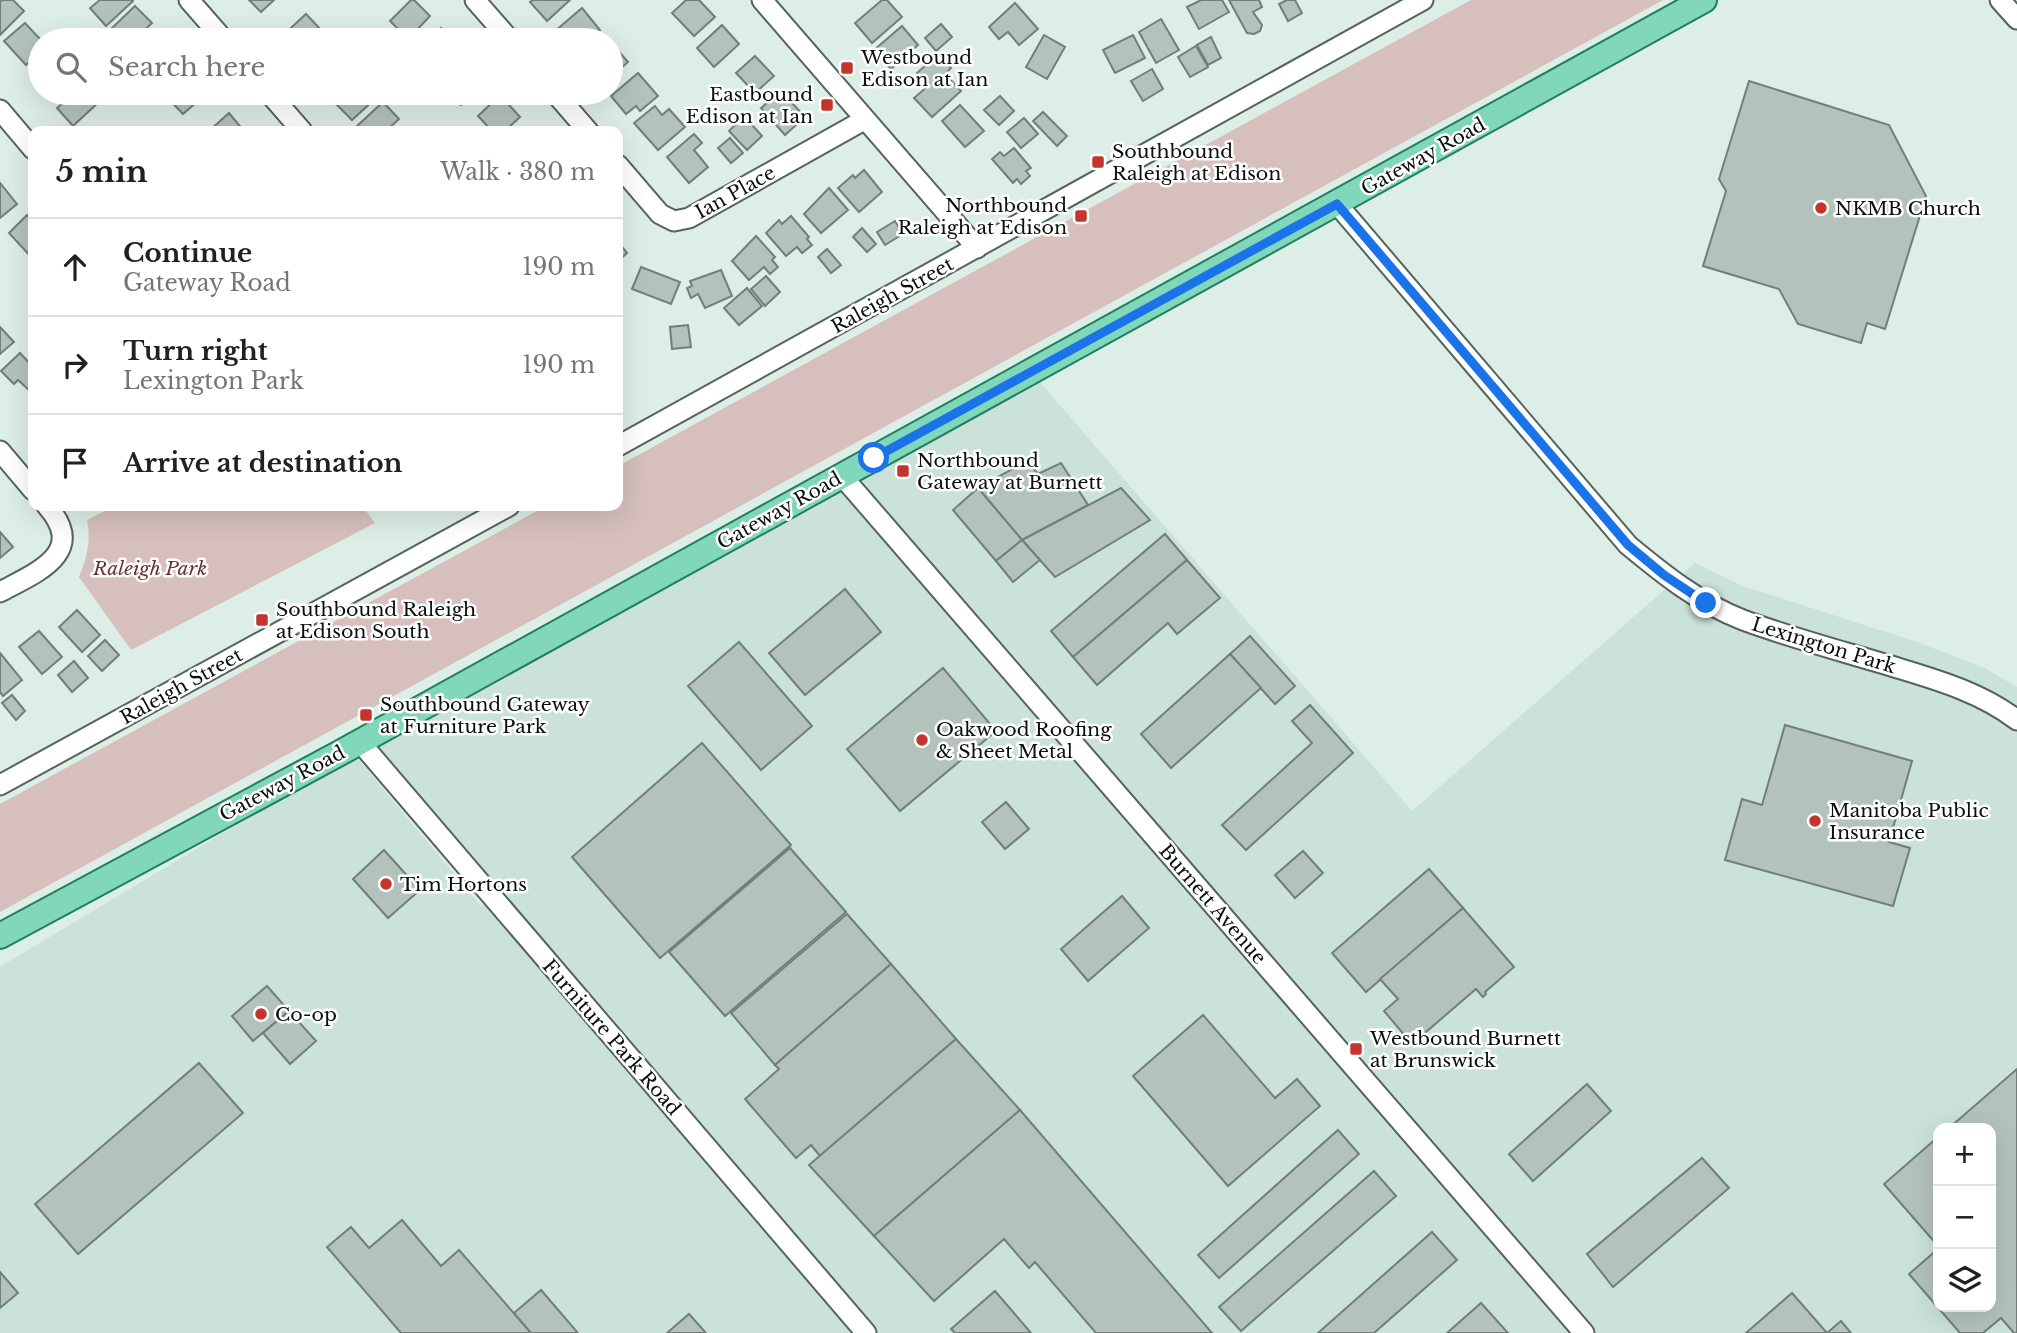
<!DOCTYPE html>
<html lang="en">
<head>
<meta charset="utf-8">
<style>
	:root { --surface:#fff; --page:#f6f6f6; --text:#202124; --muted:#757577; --line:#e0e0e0 }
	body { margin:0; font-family:"Libre Baskerville",serif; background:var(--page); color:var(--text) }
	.controls { position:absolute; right:21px; bottom:21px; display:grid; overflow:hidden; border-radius:14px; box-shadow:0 7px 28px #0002 }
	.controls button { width:63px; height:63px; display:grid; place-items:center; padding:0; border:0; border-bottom:2px solid var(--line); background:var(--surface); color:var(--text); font:35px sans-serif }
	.stop { position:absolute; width:21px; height:21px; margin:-16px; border:5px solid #1a73e8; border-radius:50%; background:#fff }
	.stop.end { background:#1a73e8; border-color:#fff; box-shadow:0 2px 7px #0008 }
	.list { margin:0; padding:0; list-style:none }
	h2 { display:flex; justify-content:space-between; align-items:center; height:91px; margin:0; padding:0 28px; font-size:30px }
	h2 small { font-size:23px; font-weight:400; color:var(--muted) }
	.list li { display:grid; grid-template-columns:46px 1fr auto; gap:21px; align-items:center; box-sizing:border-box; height:98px; padding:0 28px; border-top:2px solid var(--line) }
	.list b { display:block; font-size:26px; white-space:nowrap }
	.list p { margin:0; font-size:23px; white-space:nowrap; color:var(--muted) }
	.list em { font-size:23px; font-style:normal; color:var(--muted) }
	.icon { flex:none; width:38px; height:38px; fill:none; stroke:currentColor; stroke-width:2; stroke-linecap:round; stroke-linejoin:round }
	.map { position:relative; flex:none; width:2017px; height:1333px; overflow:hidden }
	.search { position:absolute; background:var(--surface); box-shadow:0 7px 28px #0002; left:28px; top:28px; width:595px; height:77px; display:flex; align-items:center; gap:18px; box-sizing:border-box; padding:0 24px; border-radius:38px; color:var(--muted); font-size:26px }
	.panel { position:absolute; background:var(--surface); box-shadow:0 7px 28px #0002; left:28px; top:126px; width:595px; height:385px; border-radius:14px }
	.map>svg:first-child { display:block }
	.built { fill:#cae2d7; fill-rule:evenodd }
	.green { fill:#d6bfbc }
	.building { fill:#b3c3bb; stroke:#717f78; stroke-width:2 }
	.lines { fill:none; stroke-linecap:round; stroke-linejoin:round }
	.minor-casing { stroke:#55635c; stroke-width:23 }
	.major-casing { stroke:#207f5f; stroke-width:28 }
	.minor { stroke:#fff; stroke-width:19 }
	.major { stroke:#80d7ba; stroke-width:24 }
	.route { stroke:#1a73e8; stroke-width:9 }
	.poi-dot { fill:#c3352d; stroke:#fff; stroke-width:2.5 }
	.labels { text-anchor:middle; stroke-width:5; stroke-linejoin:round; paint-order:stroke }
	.poi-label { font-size:19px; fill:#090f0c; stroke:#fff; text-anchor:start }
	.street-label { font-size:19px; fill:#090f0c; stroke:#fff }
	.park-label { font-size:19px; font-style:italic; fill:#64342e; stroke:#fff }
</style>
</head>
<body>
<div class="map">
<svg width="2017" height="1333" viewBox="0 0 2017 1333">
	<rect width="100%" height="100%" fill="#ddeee6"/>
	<path class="built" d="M 1038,380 L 1412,811 L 1695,563 L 1743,586 L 1917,642 L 1985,668 L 2017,687 L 2017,1333 L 0,1333 L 0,967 L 354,754 L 481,906 L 498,891 L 373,746 ZM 1938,1128 L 1991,1128 L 1991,1307 L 1938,1307 Z"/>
	<g class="green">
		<polygon points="1471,0 1663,0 0,912 0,804 546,506 618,506 618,466"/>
		<path d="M 114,506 L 362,506 L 375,523 L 131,650 L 79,577 C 87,558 91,541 87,520 Z"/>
	</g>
	<g class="building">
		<polygon points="2,0 13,0 24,11 0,35 0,2"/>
		<polygon points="100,0 133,0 133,1 106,26 90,8"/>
		<polygon points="249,0 274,0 261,12"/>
		<polygon points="411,0 414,0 430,16 414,33 410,29 404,35 390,21"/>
		<polygon points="533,0 570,0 547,21 530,2"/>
		<polygon points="686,0 699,0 715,17 694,36 672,13"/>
		<polygon points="882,0 887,0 902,17 872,43 855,23"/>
		<polygon points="1201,0 1222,0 1229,12 1199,29 1187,7"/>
		<polygon points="1229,0 1259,0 1262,7 1253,12 1262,25 1260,31 1254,34 1247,33"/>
		<polygon points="1287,0 1295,0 1302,13 1288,21 1279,4"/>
		<polygon points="1015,3 1038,29 1019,45 1008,32 999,39 989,27"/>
		<polygon points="135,6 152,23 134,40 123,40 112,28"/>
		<polygon points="582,8 600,30 588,40 563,40 555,31"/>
		<polygon points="306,14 322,31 312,40 281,40 279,39"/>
		<polygon points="1161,19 1179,50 1156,63 1139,32"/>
		<polygon points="25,23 41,40 40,53 26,65 4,41"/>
		<polygon points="941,24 952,37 936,51 925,38"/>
		<polygon points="722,25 739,44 714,67 697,48"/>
		<polygon points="902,26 918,45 891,69 874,50"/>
		<polygon points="441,28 452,40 428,40"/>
		<polygon points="1044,35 1065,47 1047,79 1026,67"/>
		<polygon points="1133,35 1145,58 1115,73 1103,50"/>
		<polygon points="1211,37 1221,58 1208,65 1197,45"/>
		<polygon points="612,44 628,62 611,77 611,45"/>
		<polygon points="1196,46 1208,67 1190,77 1178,57"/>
		<polygon points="938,54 951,68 945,74 961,91 932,117 914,98 928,86 917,73"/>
		<polygon points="755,56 774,76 755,93 736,73"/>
		<polygon points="1152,69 1163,89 1143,101 1131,81"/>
		<polygon points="638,73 658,96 640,111 636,106 626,114 611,96"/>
		<polygon points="1749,81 1889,125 1926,196 1885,329 1867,323 1861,343 1798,324 1779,289 1703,266 1726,191 1719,179"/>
		<polygon points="781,91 805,117 785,135 761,108"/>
		<polygon points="74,93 94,93 101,100 73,126 57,108"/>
		<polygon points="172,93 207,93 183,114 167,97"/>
		<polygon points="346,93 371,93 376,98 352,120 335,103"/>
		<polygon points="449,93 474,93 461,105"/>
		<polygon points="500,95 520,117 505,131 492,131 478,116"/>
		<polygon points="1000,96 1014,111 999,125 984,110"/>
		<polygon points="383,102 399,119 386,131 361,131 356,127"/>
		<polygon points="960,105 984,131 965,147 942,121"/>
		<polygon points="655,106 662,115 669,109 685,127 658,150 634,123"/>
		<polygon points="1043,112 1067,136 1057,146 1033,121"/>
		<polygon points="229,113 244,131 209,131"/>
		<polygon points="744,116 762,136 747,150 729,131"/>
		<polygon points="1024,118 1038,134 1021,148 1007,132"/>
		<polygon points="694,134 702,143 694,150 708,167 689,183 667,157"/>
		<polygon points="730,138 743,153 731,163 718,148"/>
		<polygon points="1014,148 1031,168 1026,171 1030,176 1021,184 1017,179 1013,183 992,159 1000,152 1004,156"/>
		<polygon points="864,170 882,192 859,212 838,188 853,175 855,178"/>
		<polygon points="0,183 17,204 0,218"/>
		<polygon points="829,188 848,210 821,233 804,214"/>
		<polygon points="27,215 33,222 33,259 9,233"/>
		<polygon points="791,216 809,237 807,239 812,245 802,253 797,247 786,256 766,233 779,220 782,224"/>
		<polygon points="895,221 903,234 885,245 877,232"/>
		<polygon points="862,228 876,244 867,252 853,237"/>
		<polygon points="756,236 775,257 772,260 778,267 770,274 764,267 749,280 732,261"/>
		<polygon points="618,242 627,253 618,261"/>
		<polygon points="827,249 841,265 831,273 818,257"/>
		<polygon points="641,267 680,282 671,304 632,289"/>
		<polygon points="721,270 732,296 705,308 698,294 691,298 687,288 692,286 690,281"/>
		<polygon points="766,276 780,292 765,306 751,289"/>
		<polygon points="747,288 762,306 739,325 724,308"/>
		<polygon points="688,325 691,347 672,349 670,327"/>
		<polygon points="0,327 14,342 0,354"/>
		<polygon points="20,353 33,367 32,393 18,380 14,384 1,371"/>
		<polygon points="1027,461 1038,474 1061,463 1088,505 1022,540 978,488"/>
		<polygon points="978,488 1022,540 996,561 953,510"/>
		<polygon points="1121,488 1150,520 1055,577 1022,540"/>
		<polygon points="0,532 13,547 0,558"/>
		<polygon points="1165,534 1187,560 1073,657 1051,631"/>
		<polygon points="1022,540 1040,560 1013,582 996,561"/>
		<polygon points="1187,560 1220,598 1177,634 1168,623 1097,685 1073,657"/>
		<polygon points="845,589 881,632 805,695 769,653"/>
		<polygon points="77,610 100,635 82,652 59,627"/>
		<polygon points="39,631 62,657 42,674 19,647"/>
		<polygon points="1250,636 1295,686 1275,704 1230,654"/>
		<polygon points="105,640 119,655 102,671 88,656"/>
		<polygon points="739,642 812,726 761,770 688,686"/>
		<polygon points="0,653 22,680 3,696 0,692"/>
		<polygon points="1230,654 1261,688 1171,768 1141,734"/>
		<polygon points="74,661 88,678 72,692 58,675"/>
		<polygon points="943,668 996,731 900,811 847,749"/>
		<polygon points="12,695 25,711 16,720 2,703"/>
		<polygon points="1310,705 1353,753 1246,850 1222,825 1312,743 1292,721"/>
		<polygon points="1785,725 1912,761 1889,842 1910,848 1893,906 1725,860 1742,799 1762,805"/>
		<polygon points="702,743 791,845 660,958 572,857"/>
		<polygon points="1006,802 1029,829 1005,849 982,822"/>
		<polygon points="790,848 846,912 725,1016 669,952"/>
		<polygon points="384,850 420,890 388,918 353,879"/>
		<polygon points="1303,851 1323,873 1295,898 1275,875"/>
		<polygon points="1429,869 1463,908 1366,992 1332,953"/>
		<polygon points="1122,896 1149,928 1088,981 1061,949"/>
		<polygon points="1463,908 1514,967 1485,992 1486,994 1483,997 1476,989 1412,1044 1384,1011 1398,999 1380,979"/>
		<polygon points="847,914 891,964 775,1065 731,1013"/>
		<polygon points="891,964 956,1039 820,1156 811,1145 796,1158 745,1099 779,1069 775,1065"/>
		<polygon points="267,986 289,1011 253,1041 232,1016"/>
		<polygon points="289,1011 316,1041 290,1064 263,1033"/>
		<polygon points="1203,1015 1275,1098 1297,1079 1320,1106 1228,1186 1133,1076"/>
		<polygon points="956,1039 1020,1110 874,1236 809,1165"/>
		<polygon points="199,1063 243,1113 78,1254 35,1204"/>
		<polygon points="2017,1069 2017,1333 2014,1333 2001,1318 1983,1333 1960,1333 1909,1274 1938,1249 1938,1307 1991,1307 1991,1128 1949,1128"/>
		<polygon points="1587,1084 1611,1111 1533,1181 1509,1154"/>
		<polygon points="1020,1110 1212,1333 1096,1333 1035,1262 1029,1268 1004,1239 934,1301 874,1236"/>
		<polygon points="1338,1130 1359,1154 1219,1278 1198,1255"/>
		<polygon points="1938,1137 1938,1246 1884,1184"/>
		<polygon points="1702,1158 1729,1188 1613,1287 1587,1254"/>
		<polygon points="1374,1171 1396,1196 1241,1331 1219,1307"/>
		<polygon points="402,1220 441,1266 459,1250 531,1333 401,1333 327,1247 351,1227 369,1248"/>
		<polygon points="1432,1232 1457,1260 1374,1333 1318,1333"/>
		<polygon points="0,1272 18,1293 0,1308"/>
		<polygon points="541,1290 578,1333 531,1333 514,1313"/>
		<polygon points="995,1291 1031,1333 955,1333 951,1329"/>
		<polygon points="1792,1293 1827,1333 1746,1333"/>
		<polygon points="1481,1303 1508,1333 1447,1333"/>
		<polygon points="689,1314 706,1333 667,1333"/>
		<polygon points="1841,1321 1851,1333 1827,1333"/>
	</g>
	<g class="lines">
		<defs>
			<g id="minor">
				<polyline points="189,0 224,40"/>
				<polyline points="475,0 510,40"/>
				<polyline points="762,0 977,248"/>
				<polyline points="2000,0 2017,19"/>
				<polyline points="269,93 302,131"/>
				<polyline points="555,93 588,131"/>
				<polyline points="0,110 33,149"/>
				<polyline points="618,165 660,214 674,221 689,218 864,120"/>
				<path d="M 1337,204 L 1628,545 C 1663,574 1699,603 1743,620 C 1794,639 1849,653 1901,669 C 1941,681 1983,694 2017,720"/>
				<polyline points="618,446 1423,0"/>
				<polyline points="0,451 33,490"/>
				<polyline points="842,476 1584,1333"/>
				<path d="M 0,592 C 37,572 88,553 47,506"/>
				<polyline points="359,741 866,1333"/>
				<polyline points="0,785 509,506"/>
			</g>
			<polyline id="major" points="0,936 338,754 1704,0"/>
		</defs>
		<use href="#minor" class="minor-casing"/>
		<use href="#major" class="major-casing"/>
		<use href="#minor" class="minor"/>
		<use href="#major" class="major"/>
	</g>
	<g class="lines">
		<polyline class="route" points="874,458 1337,204 1628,545 1664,575 1706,603"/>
	</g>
	<g class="poi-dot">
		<rect x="840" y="61" width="14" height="14" rx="3.5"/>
		<rect x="820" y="98" width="14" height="14" rx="3.5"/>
		<rect x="1091" y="155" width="14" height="14" rx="3.5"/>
		<circle cx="1821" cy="208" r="7"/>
		<rect x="1074" y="209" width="14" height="14" rx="3.5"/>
		<rect x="896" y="464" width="14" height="14" rx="3.5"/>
		<rect x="255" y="613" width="14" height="14" rx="3.5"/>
		<rect x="359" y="708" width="14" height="14" rx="3.5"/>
		<circle cx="922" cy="740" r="7"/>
		<circle cx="1815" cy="821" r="7"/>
		<circle cx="386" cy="884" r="7"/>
		<circle cx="261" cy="1014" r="7"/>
		<rect x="1349" y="1042" width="14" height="14" rx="3.5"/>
	</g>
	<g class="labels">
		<g class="poi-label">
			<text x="861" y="64">Westbound<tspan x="861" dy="22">Edison at Ian</tspan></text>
			<text x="813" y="101" text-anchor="end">Eastbound<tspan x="813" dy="22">Edison at Ian</tspan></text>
			<text x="1112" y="158">Southbound<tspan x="1112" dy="22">Raleigh at Edison</tspan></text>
			<text x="1067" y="212" text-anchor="end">Northbound<tspan x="1067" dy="22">Raleigh at Edison</tspan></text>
			<text x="1835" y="215">NKMB Church</text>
			<text x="917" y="467">Northbound<tspan x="917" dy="22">Gateway at Burnett</tspan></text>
			<text x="276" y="616">Southbound Raleigh<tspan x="276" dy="22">at Edison South</tspan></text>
			<text x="380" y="711">Southbound Gateway<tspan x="380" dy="22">at Furniture Park</tspan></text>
			<text x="936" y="736">Oakwood Roofing<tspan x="936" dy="22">&amp; Sheet Metal</tspan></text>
			<text x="1829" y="817">Manitoba Public<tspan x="1829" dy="22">Insurance</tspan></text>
			<text x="400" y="891">Tim Hortons</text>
			<text x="275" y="1021">Co-op</text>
			<text x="1370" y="1045">Westbound Burnett<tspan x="1370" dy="22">at Brunswick</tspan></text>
		</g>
		<g class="street-label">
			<text transform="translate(1423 156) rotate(-29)" y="7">Gateway Road</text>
			<text transform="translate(735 192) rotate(-29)" y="7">Ian Place</text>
			<text transform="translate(892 295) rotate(-29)" y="7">Raleigh Street</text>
			<text transform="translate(779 510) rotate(-29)" y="7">Gateway Road</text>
			<text transform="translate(1824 645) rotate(17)" y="7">Lexington Park</text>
			<text transform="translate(181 686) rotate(-29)" y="7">Raleigh Street</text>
			<text transform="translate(282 783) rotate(-28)" y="7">Gateway Road</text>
			<text transform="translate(1213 904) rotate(49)" y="7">Burnett Avenue</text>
			<text transform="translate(612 1037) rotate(49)" y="7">Furniture Park Road</text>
		</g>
		<g class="park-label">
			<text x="150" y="575">Raleigh Park</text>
		</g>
	</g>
</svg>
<div class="controls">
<button>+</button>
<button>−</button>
<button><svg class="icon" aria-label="layers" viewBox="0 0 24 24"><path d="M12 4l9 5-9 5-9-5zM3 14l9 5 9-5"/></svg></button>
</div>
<div class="stop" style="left:874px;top:458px"></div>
<div class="stop end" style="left:1706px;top:603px"></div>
<div class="search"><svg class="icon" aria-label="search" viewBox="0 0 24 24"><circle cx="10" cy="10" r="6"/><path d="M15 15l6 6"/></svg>Search here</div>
<section class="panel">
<h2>5 min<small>Walk · 380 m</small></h2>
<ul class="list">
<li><svg class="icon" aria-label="ahead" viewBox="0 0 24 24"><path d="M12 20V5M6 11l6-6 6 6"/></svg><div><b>Continue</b><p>Gateway Road</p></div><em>190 m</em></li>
<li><svg class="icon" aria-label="right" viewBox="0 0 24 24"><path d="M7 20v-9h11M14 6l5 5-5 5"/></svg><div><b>Turn right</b><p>Lexington Park</p></div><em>190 m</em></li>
<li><svg class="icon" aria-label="arrive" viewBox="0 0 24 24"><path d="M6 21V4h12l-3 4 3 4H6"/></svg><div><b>Arrive at destination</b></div></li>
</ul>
</section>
</div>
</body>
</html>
